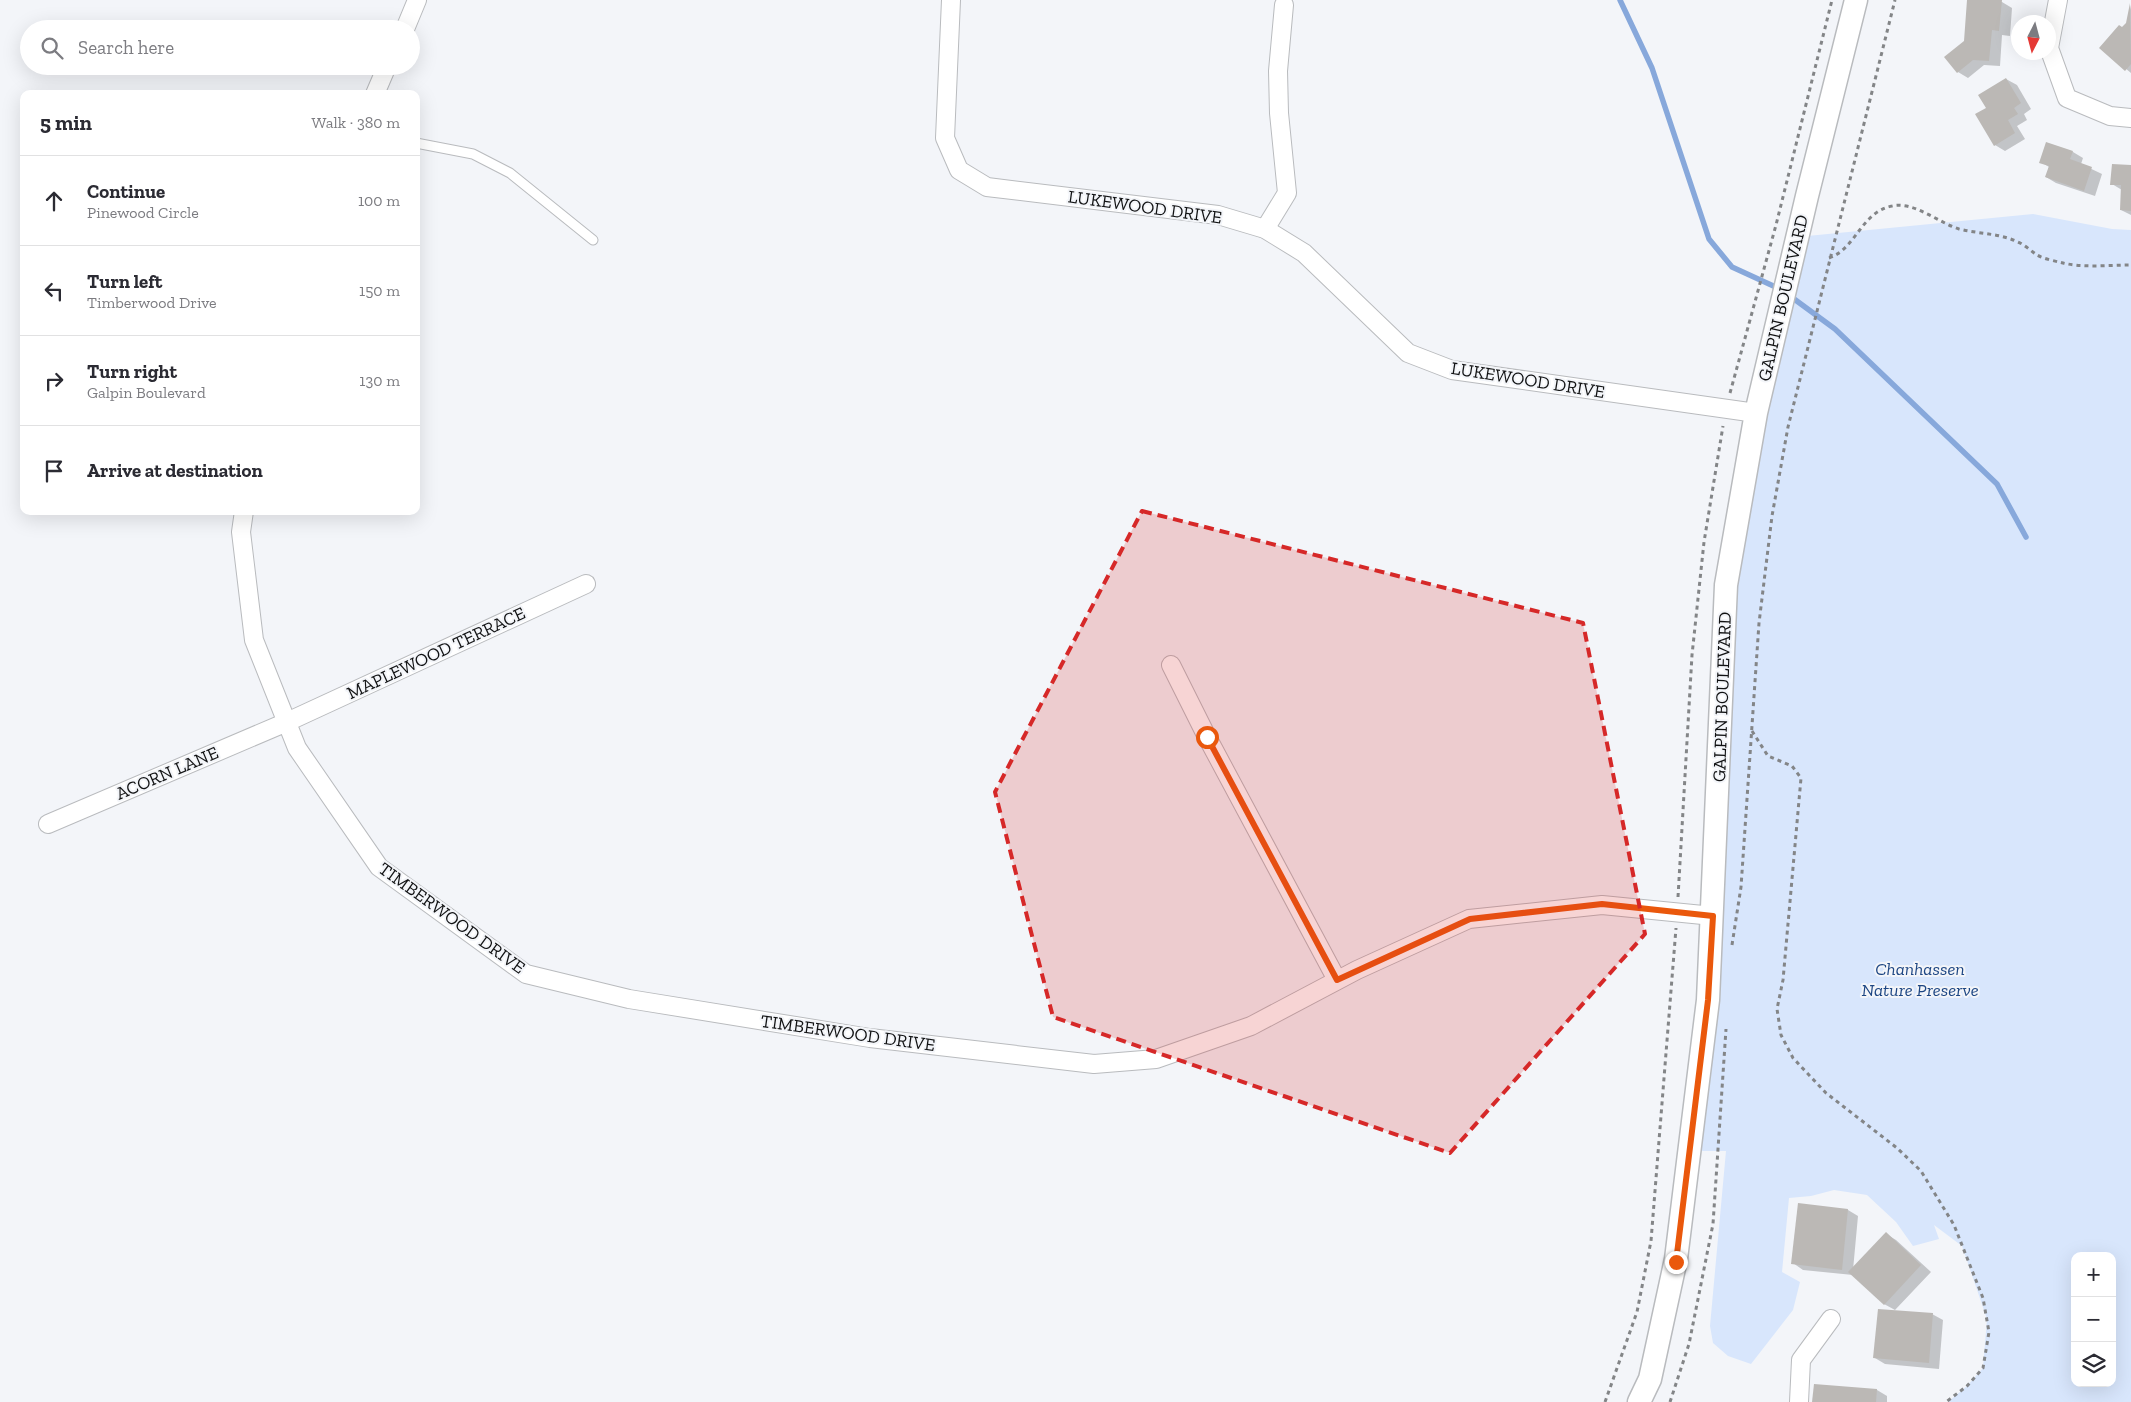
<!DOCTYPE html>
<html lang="en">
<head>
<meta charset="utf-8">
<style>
	:root { --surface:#fff; --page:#f2f2f3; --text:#2b2b33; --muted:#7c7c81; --line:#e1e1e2 }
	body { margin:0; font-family:"Zilla Slab",serif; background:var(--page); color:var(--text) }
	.controls { position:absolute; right:15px; bottom:15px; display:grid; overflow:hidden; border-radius:10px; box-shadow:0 5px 20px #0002 }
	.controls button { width:45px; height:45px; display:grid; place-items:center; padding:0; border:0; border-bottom:1px solid var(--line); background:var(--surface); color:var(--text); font:25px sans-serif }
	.compass { position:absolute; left:2011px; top:15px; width:45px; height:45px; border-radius:50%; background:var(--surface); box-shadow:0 5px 20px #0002; rotate:186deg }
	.stop { position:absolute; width:15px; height:15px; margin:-11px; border:4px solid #ea580c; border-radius:50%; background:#fff }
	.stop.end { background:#ea580c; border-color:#fff; box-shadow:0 1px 5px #0008 }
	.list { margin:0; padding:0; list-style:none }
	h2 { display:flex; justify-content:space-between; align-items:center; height:65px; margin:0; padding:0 20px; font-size:21px }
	h2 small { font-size:16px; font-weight:400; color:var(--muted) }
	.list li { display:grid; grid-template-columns:32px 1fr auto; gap:15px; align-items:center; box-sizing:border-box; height:90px; padding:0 20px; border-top:1px solid var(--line) }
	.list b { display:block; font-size:19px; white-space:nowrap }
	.list p { margin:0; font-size:16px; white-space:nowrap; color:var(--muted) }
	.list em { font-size:16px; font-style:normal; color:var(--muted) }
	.icon { flex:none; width:28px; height:28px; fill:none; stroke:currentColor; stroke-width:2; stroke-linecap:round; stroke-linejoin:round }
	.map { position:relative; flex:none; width:2131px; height:1402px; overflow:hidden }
	.search { position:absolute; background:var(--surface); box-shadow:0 5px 20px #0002; left:20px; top:20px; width:400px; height:55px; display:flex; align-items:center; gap:12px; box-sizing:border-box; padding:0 18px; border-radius:28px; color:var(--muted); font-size:19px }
	.panel { position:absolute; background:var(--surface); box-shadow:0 5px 20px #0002; left:20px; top:90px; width:400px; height:425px; border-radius:10px }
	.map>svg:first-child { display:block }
	.green { fill:#d8e6fc; fill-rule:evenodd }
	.shadow { fill:#0003 }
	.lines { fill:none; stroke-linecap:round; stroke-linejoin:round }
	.stream { stroke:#87a8db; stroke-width:5.5 }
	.building { fill:#bbb8b5 }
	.service-casing { stroke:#b9bbbe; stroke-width:11 }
	.minor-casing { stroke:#b9bbbe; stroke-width:20 }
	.tertiary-casing { stroke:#b9bbbe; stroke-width:25 }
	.path { stroke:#838587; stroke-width:3; stroke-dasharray:4 4; stroke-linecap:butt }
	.service { stroke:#fff; stroke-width:9 }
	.minor { stroke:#fff; stroke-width:18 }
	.tertiary { stroke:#fff; stroke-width:22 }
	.route { stroke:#ea580c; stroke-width:6 }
	.marked { fill:#d62828; fill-opacity:0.2; stroke:#d62828; stroke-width:4; stroke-dasharray:10 6; stroke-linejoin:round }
	.labels { text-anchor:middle; stroke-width:4; stroke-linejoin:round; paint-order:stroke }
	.street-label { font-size:18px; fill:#111213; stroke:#f3f5f9 }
	.park-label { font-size:18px; font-style:italic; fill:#1d4683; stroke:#f3f5f9 }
</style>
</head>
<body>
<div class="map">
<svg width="2131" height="1402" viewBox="0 0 2131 1402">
	<rect width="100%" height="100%" fill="#f3f5f9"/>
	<path class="green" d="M 2033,214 L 2112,229 L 2131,230 L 2131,1402 L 1948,1402 L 1967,1386 L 1983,1368 L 1987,1319 L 1962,1246 L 1934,1225 L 1939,1239 L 1913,1246 L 1896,1222 L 1867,1195 L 1834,1190 L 1811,1196 L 1789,1198 L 1782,1272 L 1800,1282 L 1793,1310 L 1751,1364 L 1728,1356 L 1713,1343 L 1710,1326 L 1726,1151 L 1690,1151 L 1726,585 L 1797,237 ZM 2075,1256 L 2112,1256 L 2112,1383 L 2075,1383 Z"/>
	<g class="shadow">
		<polygon points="1969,0 2002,2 2012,8 2010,36 2002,35 2000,66 1984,65 1968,78 1958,72 1965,42"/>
		<polygon points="2131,5 2131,73 2101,48 2127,24"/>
		<polygon points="2006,79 2017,85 2031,109 2024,114 2027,120 2017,126 2025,139 2005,151 1995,145 1987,108"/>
		<polygon points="2047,144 2073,152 2083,158 2081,164 2102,174 2095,196 2056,183 2046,177 2049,167 2041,162"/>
		<polygon points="2131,167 2131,215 2121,210 2122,190 2112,184"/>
		<polygon points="1799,1204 1848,1210 1858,1216 1853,1270 1886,1234 1896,1240 1931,1272 1895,1310 1884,1304 1853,1275 1803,1270 1793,1263"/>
		<polygon points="1932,1314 1943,1320 1939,1369 1885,1364 1875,1358"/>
		<polygon points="1877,1390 1887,1396 1887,1402 1813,1402"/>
	</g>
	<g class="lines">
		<g class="stream">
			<polyline points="1620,0 1652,68 1709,239 1732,267 1780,289"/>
			<polyline points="1790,296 1835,329 1997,484 2026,537"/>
		</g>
	</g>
	<g class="building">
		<polygon points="1967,0 2002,0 1999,31 1992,30 1989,61 1973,60 1957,73 1944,57 1964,41"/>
		<polygon points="2130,3 2131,64 2125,71 2099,48 2119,25 2122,27 2126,23"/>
		<polygon points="2006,78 2021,103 2014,108 2018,114 2008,120 2015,133 1994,146 1975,114 1986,108 1978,95"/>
		<polygon points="2046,142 2073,151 2070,159 2092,167 2084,191 2045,177 2049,166 2039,163"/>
		<polygon points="2112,164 2131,165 2131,211 2120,210 2121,185 2110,185"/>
		<polygon points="1798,1203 1848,1209 1842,1270 1791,1264"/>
		<polygon points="1886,1232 1921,1265 1884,1305 1848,1272"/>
		<polygon points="1878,1309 1933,1313 1929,1363 1873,1358"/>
		<polygon points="1814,1384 1877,1389 1876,1402 1812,1402"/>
	</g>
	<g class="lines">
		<defs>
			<polyline id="service" points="416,143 473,154 510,173 593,240"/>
			<g id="minor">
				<polyline points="951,0 945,138 959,170 987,187 1218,215 1265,229 1304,253 1408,353 1452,370 1756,413"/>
				<polyline points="2058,0 2049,48 2067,98 2110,116 2131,118"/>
				<polyline points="405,29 417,0"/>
				<polyline points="375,94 387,66"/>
				<polyline points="1265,229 1287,193 1279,113 1278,71 1284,5"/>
				<polyline points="244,511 241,532 254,640 297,748 379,867 526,974 629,999 870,1038 1094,1064 1156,1059 1251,1026 1357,970 1469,919 1602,905 1713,916"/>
				<polyline points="1171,665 1207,737 1337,980"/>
				<polyline points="48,824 287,722 586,584"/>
				<polyline points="1799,1402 1801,1360 1831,1319"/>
			</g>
			<polyline id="tertiary" points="1639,1402 1650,1379 1676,1259 1708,1000 1726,585 1756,413 1807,196 1856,0"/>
		</defs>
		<use href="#service" class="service-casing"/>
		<use href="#minor" class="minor-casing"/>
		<use href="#tertiary" class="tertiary-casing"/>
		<g class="path">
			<path d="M 1829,258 C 1856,249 1861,212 1892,206 C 1914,201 1939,223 1959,229 C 1979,234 1999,233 2018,242 C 2025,245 2031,251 2037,255 C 2044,259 2055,261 2063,263 C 2084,268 2109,265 2131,265"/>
			<polyline points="1730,393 1776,225 1832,0"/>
			<polyline points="1752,731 1768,756 1792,766 1801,778 1783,980 1777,1009 1781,1035 1793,1058 1826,1093 1897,1148 1921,1171 1954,1225 1983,1298 1989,1332 1983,1368 1967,1386 1946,1402"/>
			<polyline points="1678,897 1692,655 1704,542 1723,426"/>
			<polyline points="1732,945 1741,887 1759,623 1772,516 1788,427 1895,0"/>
			<polyline points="1605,1402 1637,1312 1651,1241 1676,928"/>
			<polyline points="1670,1402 1689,1344 1713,1224 1726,1029"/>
		</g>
		<use href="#service" class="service"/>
		<use href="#minor" class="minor"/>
		<use href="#tertiary" class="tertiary"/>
	</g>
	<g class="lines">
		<polyline class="route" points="1207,737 1337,980 1470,919 1602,904 1713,916 1708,1000 1676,1262"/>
	</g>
	<path class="marked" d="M 1142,511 L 1583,623 L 1645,934 L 1450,1153 L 1053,1017 L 995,792 Z"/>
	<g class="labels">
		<g class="street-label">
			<text transform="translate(1145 207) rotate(8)" y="6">LUKEWOOD DRIVE</text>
			<text transform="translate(1783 298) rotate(-77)" y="6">GALPIN BOULEVARD</text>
			<text transform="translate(1528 380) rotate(9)" y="6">LUKEWOOD DRIVE</text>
			<text transform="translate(436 653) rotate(-25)" y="6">MAPLEWOOD TERRACE</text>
			<text transform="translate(1722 697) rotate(-88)" y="6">GALPIN BOULEVARD</text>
			<text transform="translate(167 773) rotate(-23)" y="6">ACORN LANE</text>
			<text transform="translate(452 918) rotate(36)" y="6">TIMBERWOOD DRIVE</text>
			<text transform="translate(848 1033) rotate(8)" y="6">TIMBERWOOD DRIVE</text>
		</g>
		<g class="park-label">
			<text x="1920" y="975">Chanhassen<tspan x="1920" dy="21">Nature Preserve</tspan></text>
		</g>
	</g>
</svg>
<div class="controls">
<button>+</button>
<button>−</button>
<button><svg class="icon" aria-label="layers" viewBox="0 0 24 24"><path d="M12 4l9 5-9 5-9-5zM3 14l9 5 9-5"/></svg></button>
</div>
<svg class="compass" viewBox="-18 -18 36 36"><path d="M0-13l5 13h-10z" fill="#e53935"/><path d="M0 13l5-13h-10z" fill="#7c7c81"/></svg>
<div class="stop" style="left:1207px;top:737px"></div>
<div class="stop end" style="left:1676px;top:1262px"></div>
<div class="search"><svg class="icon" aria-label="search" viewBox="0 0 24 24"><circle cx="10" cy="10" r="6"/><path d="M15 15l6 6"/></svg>Search here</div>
<section class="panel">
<h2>5 min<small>Walk · 380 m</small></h2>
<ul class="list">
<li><svg class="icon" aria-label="ahead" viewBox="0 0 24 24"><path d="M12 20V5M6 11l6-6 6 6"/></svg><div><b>Continue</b><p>Pinewood Circle</p></div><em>100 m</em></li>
<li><svg class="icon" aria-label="left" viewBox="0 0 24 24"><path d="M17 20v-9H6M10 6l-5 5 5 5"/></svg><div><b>Turn left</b><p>Timberwood Drive</p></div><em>150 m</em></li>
<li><svg class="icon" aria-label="right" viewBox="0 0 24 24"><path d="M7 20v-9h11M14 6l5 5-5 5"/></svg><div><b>Turn right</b><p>Galpin Boulevard</p></div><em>130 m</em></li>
<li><svg class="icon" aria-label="arrive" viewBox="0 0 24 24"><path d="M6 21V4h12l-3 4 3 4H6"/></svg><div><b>Arrive at destination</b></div></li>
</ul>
</section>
</div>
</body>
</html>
